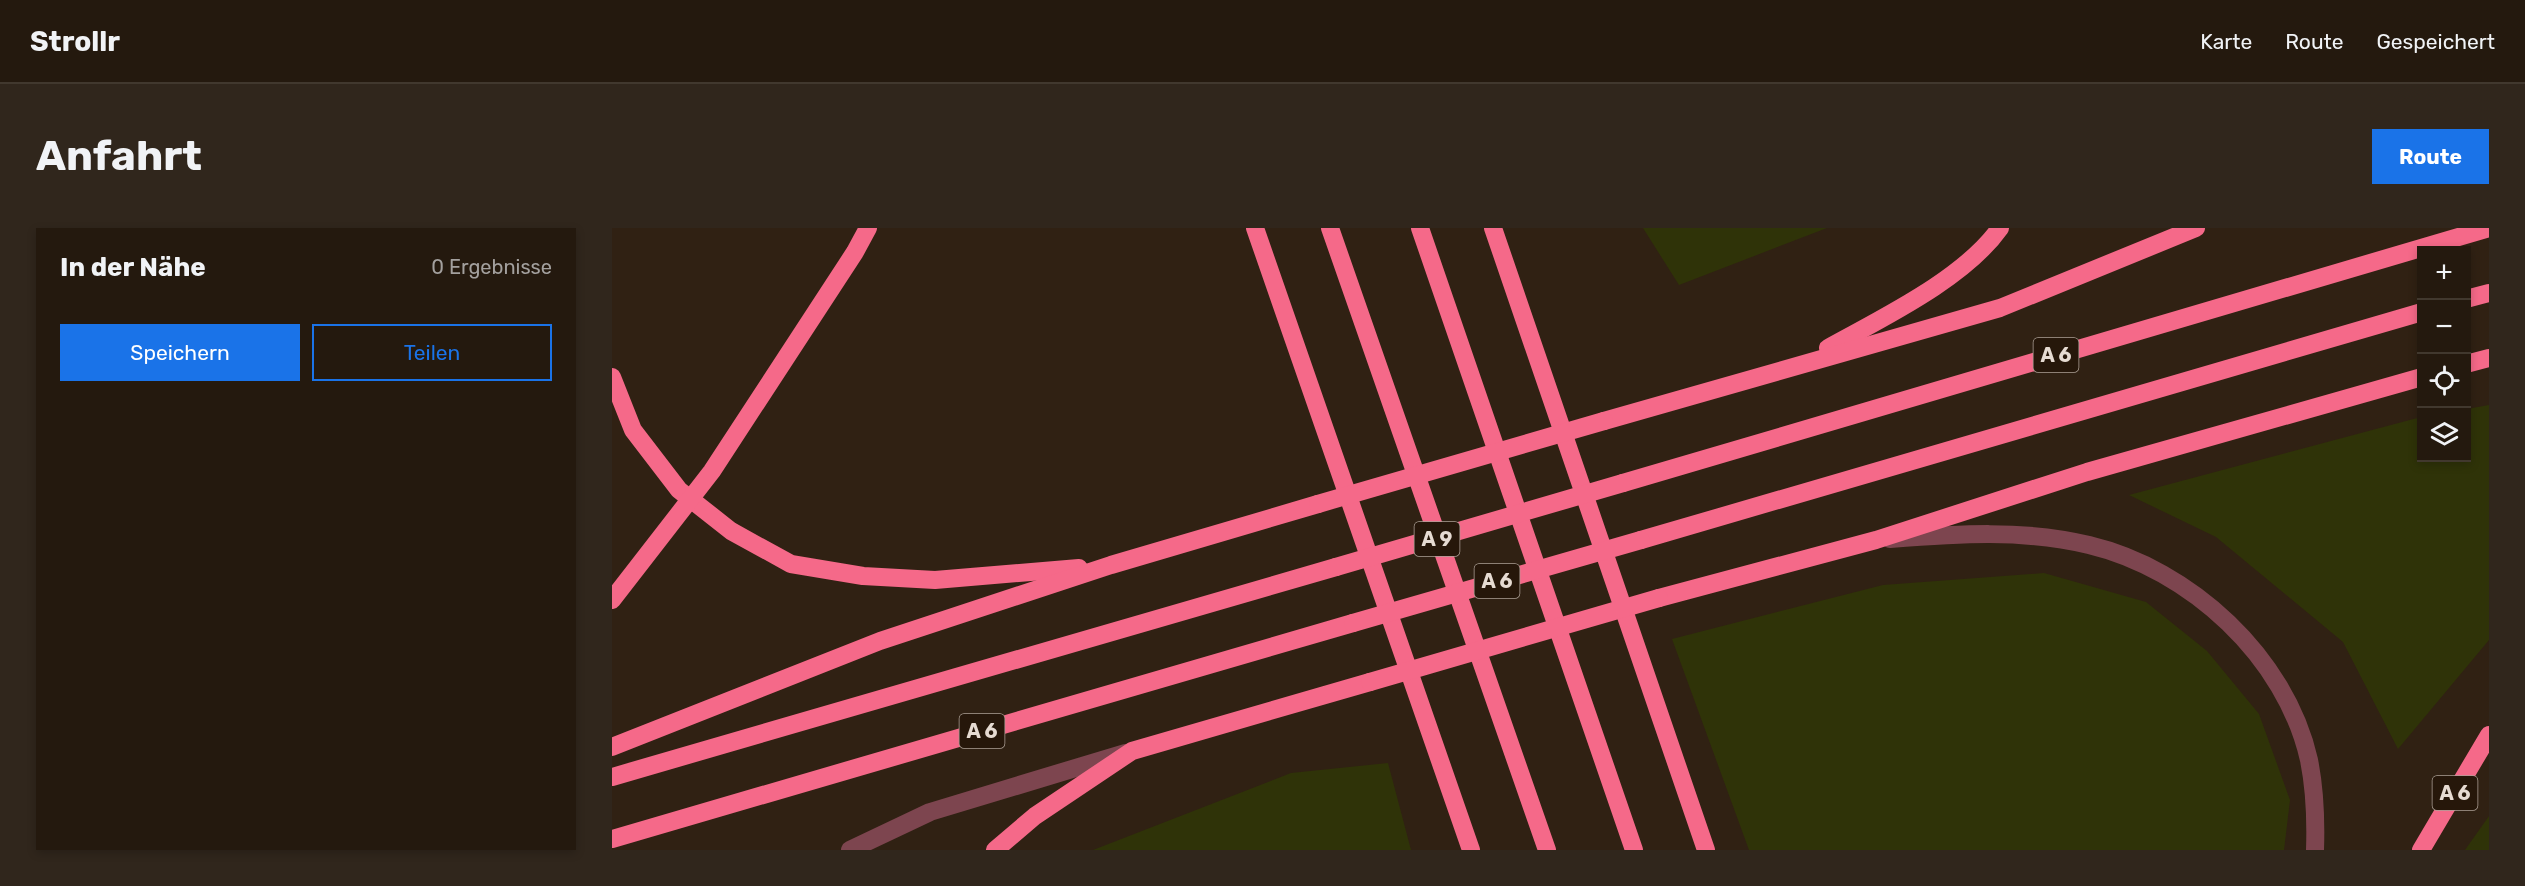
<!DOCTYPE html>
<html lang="de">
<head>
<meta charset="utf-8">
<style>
	:root { --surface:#24190e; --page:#30261c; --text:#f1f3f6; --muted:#a3a09e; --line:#41382e; --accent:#1a73e8 }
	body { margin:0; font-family:Rubik,sans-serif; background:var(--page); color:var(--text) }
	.controls { position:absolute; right:18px; top:18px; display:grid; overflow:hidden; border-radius:0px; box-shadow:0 3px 9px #0003 }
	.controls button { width:54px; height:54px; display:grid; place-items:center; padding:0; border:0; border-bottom:2px solid var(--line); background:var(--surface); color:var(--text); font:30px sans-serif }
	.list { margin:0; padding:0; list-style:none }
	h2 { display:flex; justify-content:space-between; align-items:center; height:78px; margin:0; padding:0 24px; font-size:26px }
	h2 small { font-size:20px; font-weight:400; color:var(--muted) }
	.actions { display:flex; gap:12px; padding:18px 24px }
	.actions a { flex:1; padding:14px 0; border:2px solid var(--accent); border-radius:0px; text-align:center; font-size:21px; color:var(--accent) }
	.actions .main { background:var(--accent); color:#fff }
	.icon { flex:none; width:33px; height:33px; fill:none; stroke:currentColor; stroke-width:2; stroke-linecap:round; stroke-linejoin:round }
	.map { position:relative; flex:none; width:1877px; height:622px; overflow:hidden; border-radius:0px }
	header { display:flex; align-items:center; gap:36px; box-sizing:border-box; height:84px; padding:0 30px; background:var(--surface); border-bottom:2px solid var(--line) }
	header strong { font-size:28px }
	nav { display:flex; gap:33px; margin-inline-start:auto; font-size:21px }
	.intro { display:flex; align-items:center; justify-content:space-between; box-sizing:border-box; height:144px; padding:0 36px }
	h1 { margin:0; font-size:42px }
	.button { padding:15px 27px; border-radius:0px; background:var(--accent); color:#fff; font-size:21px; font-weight:700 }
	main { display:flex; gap:36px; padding:0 36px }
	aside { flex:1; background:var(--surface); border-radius:0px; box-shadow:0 3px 9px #0003 }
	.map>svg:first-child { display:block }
	.green { fill:#2f3308 }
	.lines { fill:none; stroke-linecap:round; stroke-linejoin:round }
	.minor { stroke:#7d454f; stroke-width:18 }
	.highway { stroke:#f56989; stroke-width:18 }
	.highway-bridge { stroke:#f56989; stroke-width:18 }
	.labels { text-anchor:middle; stroke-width:5; stroke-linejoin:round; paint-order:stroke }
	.shield { fill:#26170a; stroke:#aca096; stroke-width:1.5 }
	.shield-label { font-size:20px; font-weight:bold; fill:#e6dbd2 }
</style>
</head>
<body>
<header>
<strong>Strollr</strong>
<nav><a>Karte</a><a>Route</a><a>Gespeichert</a></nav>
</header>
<div class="intro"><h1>Anfahrt</h1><a class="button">Route</a></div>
<main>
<aside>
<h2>In der Nähe<small>0 Ergebnisse</small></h2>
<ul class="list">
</ul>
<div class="actions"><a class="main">Speichern</a><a>Teilen</a></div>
</aside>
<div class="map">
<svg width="1877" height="622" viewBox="0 0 1877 622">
	<rect width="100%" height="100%" fill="#302113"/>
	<g class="green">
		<polygon points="1031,0 1215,0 1067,57"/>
		<polygon points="1877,177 1877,412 1786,521 1731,414 1604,309 1517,267 1809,189 1810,230 1854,230 1855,181"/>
		<polygon points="1432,345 1534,374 1595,423 1647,486 1678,572 1672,622 1137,622 1060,411 1271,357"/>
		<polygon points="776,535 799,622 481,622 679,545"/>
		<polygon points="1877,588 1877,622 1853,622"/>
	</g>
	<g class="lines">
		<g class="minor">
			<path d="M 1278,311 C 1344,306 1412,301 1477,317 C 1578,341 1674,429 1697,532 C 1703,562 1704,592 1703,622"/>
			<polyline points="238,622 318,584 513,525"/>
		</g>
		<g class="highway">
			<polyline points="643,0 859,622"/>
			<polyline points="718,0 935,622"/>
			<polyline points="808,0 1022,622"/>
			<polyline points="881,0 1094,622"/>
			<polyline points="1854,71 1877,65"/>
			<path d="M 1216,120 C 1270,90 1352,51 1388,0"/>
			<polyline points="1854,136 1877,130"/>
			<polyline points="0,149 21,202 67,262 119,303 179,336 251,348 323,352 467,340"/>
			<polyline points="992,193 1388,80 1584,0"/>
			<polyline points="1011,255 1877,0"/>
			<polyline points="1029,312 1810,84"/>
			<polyline points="1047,370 1264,312 1475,244 1810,149"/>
			<polyline points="0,519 268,413 499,337 706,276"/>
			<polyline points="0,549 724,339"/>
			<polyline points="0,611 741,395"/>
			<polyline points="383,622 423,588 520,523 758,454"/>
			<polyline points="1809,622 1877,507"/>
		</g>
		<g class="highway-bridge">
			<polyline points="706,276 992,193"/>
			<polyline points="724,339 1011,255"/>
			<polyline points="0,372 100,243 243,24 256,0"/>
			<polyline points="741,395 1029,312"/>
			<polyline points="758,454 1047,370"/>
		</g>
	</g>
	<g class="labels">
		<g class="shield">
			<rect x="1421.5" y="110" width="45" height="34" rx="4.5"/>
			<rect x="802.5" y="294" width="45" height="34" rx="4.5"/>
			<rect x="862.5" y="336" width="45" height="34" rx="4.5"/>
			<rect x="347.5" y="486" width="45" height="34" rx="4.5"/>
			<rect x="1820.5" y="548" width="45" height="34" rx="4.5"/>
		</g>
		<g class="shield-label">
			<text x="1444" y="134">A 6</text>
			<text x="825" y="318">A 9</text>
			<text x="885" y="360">A 6</text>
			<text x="370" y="510">A 6</text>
			<text x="1843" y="572">A 6</text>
		</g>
	</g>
</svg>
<div class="controls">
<button>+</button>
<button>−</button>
<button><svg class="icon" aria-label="locate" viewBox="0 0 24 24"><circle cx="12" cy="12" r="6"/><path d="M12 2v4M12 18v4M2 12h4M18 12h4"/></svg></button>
<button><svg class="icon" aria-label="layers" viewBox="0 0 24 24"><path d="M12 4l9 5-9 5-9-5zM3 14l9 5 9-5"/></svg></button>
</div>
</div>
</main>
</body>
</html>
